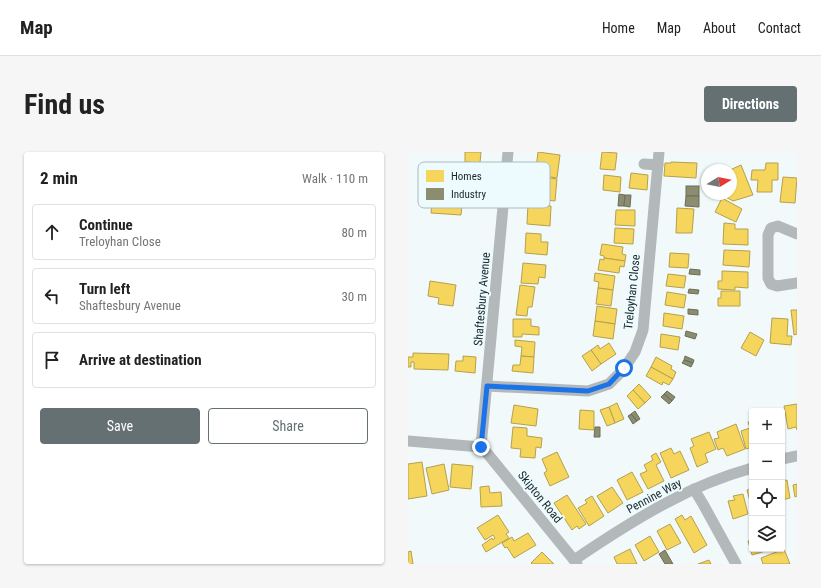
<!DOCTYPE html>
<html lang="en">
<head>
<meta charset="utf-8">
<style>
	:root { --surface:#fff; --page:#f6f6f6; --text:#222; --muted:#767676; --line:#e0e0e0; --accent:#657073 }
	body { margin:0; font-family:"Roboto Condensed",sans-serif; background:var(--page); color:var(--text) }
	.controls { position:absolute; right:12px; bottom:12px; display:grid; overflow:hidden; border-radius:4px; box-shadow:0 1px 3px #0004 }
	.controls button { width:36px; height:36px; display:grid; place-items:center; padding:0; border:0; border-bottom:1px solid var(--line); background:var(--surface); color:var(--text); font:20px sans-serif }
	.compass { position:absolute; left:293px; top:12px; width:36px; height:36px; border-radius:50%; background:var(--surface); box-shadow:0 1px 3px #0004; rotate:80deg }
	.stop { position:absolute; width:12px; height:12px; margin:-9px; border:3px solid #1a73e8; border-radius:50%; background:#fff }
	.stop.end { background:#1a73e8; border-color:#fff; box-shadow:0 1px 4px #0008 }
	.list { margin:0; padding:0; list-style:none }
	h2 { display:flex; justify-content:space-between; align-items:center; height:52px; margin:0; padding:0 16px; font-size:17px }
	h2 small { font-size:13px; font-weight:400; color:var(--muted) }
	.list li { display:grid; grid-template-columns:26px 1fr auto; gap:12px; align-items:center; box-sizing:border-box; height:56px; margin:0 8px 8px; padding:0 8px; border:1px solid var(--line); border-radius:4px }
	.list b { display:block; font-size:15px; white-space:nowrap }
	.list p { margin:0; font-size:13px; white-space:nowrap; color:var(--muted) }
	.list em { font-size:13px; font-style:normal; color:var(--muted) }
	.actions { display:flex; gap:8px; padding:12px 16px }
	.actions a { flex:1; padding:9px 0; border:1px solid var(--accent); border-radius:4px; text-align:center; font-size:14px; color:var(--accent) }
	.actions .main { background:var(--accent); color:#fff }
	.icon { flex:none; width:22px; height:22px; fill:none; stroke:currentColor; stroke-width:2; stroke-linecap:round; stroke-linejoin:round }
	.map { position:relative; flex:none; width:389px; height:412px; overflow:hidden; border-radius:4px }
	header { display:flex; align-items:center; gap:24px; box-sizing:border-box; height:56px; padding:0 20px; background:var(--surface); border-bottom:1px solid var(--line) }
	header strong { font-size:19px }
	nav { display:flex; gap:22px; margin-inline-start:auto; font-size:14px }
	.intro { display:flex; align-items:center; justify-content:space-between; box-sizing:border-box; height:96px; padding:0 24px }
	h1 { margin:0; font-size:28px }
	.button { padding:10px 18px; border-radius:4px; background:var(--accent); color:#fff; font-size:14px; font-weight:700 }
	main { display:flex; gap:24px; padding:0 24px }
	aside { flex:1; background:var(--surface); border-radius:4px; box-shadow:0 1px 3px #0004 }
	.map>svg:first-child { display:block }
	.homes { fill:#f6d55c; stroke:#b4a14d }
	.industry { fill:#8c8c6e; stroke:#6a6e5a }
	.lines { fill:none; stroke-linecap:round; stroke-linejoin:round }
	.minor { stroke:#b3b8ba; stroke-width:11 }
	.route { stroke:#1a73e8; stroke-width:5 }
	.labels { text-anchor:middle; stroke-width:4; stroke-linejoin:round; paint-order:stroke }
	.street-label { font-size:12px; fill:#19272a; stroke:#edfbff }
	.key { fill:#edfbff; stroke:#adbbbf; stroke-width:1 }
	.key-label { font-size:11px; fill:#19272a }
</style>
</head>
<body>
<header>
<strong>Map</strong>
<nav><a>Home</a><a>Map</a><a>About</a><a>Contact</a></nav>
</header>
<div class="intro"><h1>Find us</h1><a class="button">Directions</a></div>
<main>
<aside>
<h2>2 min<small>Walk · 110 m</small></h2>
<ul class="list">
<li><svg class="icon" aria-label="ahead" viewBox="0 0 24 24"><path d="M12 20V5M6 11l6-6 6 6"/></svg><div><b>Continue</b><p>Treloyhan Close</p></div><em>80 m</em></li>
<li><svg class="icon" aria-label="left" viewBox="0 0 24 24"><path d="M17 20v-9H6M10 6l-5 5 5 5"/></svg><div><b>Turn left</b><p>Shaftesbury Avenue</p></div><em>30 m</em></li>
<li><svg class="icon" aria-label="arrive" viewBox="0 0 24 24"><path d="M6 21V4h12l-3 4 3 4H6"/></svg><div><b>Arrive at destination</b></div></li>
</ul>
<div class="actions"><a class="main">Save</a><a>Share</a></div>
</aside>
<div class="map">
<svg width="389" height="412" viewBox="0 0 389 412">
	<rect width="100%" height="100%" fill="#f1f9fb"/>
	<g class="homes">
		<polygon points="57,0 73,0 72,11 57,10"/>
		<polygon points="130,0 152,3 149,26 120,21 121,15 128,16"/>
		<polygon points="194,0 209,1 207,18 192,17"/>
		<polygon points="263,10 289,11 288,26 256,24 257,11 263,11"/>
		<polygon points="358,11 370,11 370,28 364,28 364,40 349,40 350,28 343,28 344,18 357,18"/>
		<polygon points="333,13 345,43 325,49 316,44 318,42 323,42 323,37 324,35 323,32 323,18 322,18"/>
		<polygon points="223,21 240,23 239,38 221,36"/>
		<polygon points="196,23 213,25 212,40 195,38"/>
		<polygon points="128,24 149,27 147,49 125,46 126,40 124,39 124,34 127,34"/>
		<polygon points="375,25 389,26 387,51 372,50"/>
		<polygon points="25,41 55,43 53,63 23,61"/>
		<polygon points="314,46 334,57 328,70 307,60"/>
		<polygon points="120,52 143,54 142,74 119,72"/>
		<polygon points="269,56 286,57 284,81 268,81"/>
		<polygon points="208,58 227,58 227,74 207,73"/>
		<polygon points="316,71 327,72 327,77 340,77 340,93 315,92"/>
		<polygon points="207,76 226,77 225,92 206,91"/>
		<polygon points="118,81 133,82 133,90 140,90 139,103 117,101"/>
		<polygon points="194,92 215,95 214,102 218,103 217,109 196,106 196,104 192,103"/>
		<polygon points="316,98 342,99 341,115 315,113"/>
		<polygon points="262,101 281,102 280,116 261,115"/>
		<polygon points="196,106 217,109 216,115 212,114 211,121 190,118 192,107 196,108"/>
		<polygon points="115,111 138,113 137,126 131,125 130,132 113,131"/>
		<polygon points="314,119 340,120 340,136 327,135 327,138 310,137 310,129 314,129"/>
		<polygon points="187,121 207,124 205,138 190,136 191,130 186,129"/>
		<polygon points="260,122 278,124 276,136 258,134"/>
		<polygon points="22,129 48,133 45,154 30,152 31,146 20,144"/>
		<polygon points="112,133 127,135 124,155 120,155 119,164 108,163"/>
		<polygon points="190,136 205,138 203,154 188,152"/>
		<polygon points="313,139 332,139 332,154 310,154 310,146 313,146"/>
		<polygon points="259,140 278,143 276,156 257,153"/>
		<polygon points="189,154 209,157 207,172 187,169"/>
		<polygon points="383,158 389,158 389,182 386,183"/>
		<polygon points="256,161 276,164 274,177 255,174"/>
		<polygon points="364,166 380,167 379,184 384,184 383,193 362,191"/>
		<polygon points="105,167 123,167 123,174 131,175 131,183 114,182 114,185 105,185"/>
		<polygon points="187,169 207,172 205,187 185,184"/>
		<polygon points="342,180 356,188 348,204 333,196"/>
		<polygon points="253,182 272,185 270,198 252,195"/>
		<polygon points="107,188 127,190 126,205 113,204 114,195 107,194"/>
		<polygon points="201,191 208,202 193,212 183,198 190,193 192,197"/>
		<polygon points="183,198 193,212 184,219 174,204"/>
		<polygon points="5,201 41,202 40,218 6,217 6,210 3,210 3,215 0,215 0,205 5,205"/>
		<polygon points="55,204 68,205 67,221 47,219 48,209 55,209"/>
		<polygon points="113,204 126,205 125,221 104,219 105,213 112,213"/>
		<polygon points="248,205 264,214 263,217 268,220 265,227 243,215"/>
		<polygon points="243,215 265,227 261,233 255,230 254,233 238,224"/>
		<polygon points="231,232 243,245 237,251 225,238"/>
		<polygon points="225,238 237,251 230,257 219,244"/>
		<polygon points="209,251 216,267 207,271 201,255"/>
		<polygon points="389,252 389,278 388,275 380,277 376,254"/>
		<polygon points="106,253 130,257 128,274 103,271"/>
		<polygon points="201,255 207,271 199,274 192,258"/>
		<polygon points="172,258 186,259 186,278 171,277"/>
		<polygon points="344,269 344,295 338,297 333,279 342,276 340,270"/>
		<polygon points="328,272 337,297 319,304 315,296 310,298 306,287 311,286 309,280"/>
		<polygon points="105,275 119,276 119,284 134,286 133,296 128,295 127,306 112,305 113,297 103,296"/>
		<polygon points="301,280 308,297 297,302 300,310 289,315 282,296 286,294 283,287"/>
		<polygon points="263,296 266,302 272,299 281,318 263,326 252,301"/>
		<polygon points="149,300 161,325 142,334 136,321 139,319 134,307"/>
		<polygon points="248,301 253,310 248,313 256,329 240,337 232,322 239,319 236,313 245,308 243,304"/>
		<polygon points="14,310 19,344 0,347 0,312"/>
		<polygon points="36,312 41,338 24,342 18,316"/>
		<polygon points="44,312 65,314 63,337 42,335"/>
		<polygon points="224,320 235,340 219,348 209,328"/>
		<polygon points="379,328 382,346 374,348 374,329"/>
		<polygon points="389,332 389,344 387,345 385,333"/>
		<polygon points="81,334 82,341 93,340 94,354 73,355 72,335"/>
		<polygon points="204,335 215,351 200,361 189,344"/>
		<polygon points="344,337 344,357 339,338"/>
		<polygon points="335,342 340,362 325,367 320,349 327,348 325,344"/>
		<polygon points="159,343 178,372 171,377 169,374 164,378 146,351"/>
		<polygon points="184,344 196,364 181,374 170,356 179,351 177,348"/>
		<polygon points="90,363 101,380 98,382 101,386 78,400 74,393 84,386 85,388 87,386 85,383 77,388 69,376"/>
		<polygon points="274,363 277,368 283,364 299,393 286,401 267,367"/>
		<polygon points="262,372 273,391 259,398 249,379"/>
		<polygon points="120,381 128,393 106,406 99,395 97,396 94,391 104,385 106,389"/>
		<polygon points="242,384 251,400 236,409 227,393"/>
		<polygon points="344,388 344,397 364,397 344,403 340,389"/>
		<polygon points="222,397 229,412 209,412 206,405"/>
		<polygon points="376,397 382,412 355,412 353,406"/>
		<polygon points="3,399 5,412 0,412 0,400"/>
		<polygon points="134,400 146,412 124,412 123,411"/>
		<polygon points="301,408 303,412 290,412"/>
	</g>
	<g class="industry">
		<rect x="278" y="34" width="13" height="10"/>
		<polygon points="211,42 217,43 216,54 210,54"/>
		<polygon points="217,43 223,43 222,55 216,54"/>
		<polygon points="278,44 291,44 291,55 277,54"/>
		<polygon points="282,117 292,118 292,123 281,122"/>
		<polygon points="281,137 291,138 290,142 280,141"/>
		<polygon points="280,157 290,158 290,163 280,162"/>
		<polygon points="278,179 289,182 287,187 277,184"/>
		<polygon points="277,204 286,208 285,211 276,208"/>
		<polygon points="276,208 285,211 283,215 274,211"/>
		<polygon points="259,239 267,245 264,249 256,242"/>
		<polygon points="256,242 264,249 261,252 253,245"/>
		<polygon points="227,259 232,267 229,269 223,262"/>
		<polygon points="223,262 229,269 225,272 220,264"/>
		<polygon points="187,275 192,275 192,285 186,285"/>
		<polygon points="257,398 265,412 257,412 251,402"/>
	</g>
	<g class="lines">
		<g class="minor">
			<polyline points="236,12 250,13"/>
			<polyline points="389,82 370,74 363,76 360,83 360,126 363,132 369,134 389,131"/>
			<polyline points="79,234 180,239 201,232 215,218 227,200 235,178 251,0"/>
			<polyline points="0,289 73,295"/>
			<polyline points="73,295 100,0"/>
			<polyline points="73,295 79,301 166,408 169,412"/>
			<polyline points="374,307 389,304"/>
			<polyline points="286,337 295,352 328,412"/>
			<path d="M 166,408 C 197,387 229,366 262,349 C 288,335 316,324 344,316"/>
		</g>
	</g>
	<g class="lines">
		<polyline class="route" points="73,295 79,234 180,239 201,232 216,216"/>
	</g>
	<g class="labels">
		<g class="street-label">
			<text transform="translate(224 140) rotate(-84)" y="4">Treloyhan Close</text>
			<text transform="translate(74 147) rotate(-85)" y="4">Shaftesbury Avenue</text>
			<text transform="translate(246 344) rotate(-28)" y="4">Pennine Way</text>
			<text transform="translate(132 345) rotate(51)" y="4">Skipton Road</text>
		</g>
	</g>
	<rect x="10" y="10" width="132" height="46" rx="6" class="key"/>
	<rect x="18" y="18" width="18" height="12" fill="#f6d55c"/>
	<rect x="18" y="36" width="18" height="12" fill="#8c8c6e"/>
	<g class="key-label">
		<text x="43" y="28">Homes</text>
		<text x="43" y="46">Industry</text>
	</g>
</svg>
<div class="controls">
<button>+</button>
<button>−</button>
<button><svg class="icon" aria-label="locate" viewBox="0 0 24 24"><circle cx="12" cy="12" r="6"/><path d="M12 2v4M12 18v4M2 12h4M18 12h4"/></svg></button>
<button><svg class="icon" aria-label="layers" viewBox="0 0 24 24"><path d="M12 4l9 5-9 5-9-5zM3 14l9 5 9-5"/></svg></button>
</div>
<svg class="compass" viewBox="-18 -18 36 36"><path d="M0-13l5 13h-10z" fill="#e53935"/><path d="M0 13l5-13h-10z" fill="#767676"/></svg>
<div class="stop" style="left:216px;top:216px"></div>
<div class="stop end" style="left:73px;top:295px"></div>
</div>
</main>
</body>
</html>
